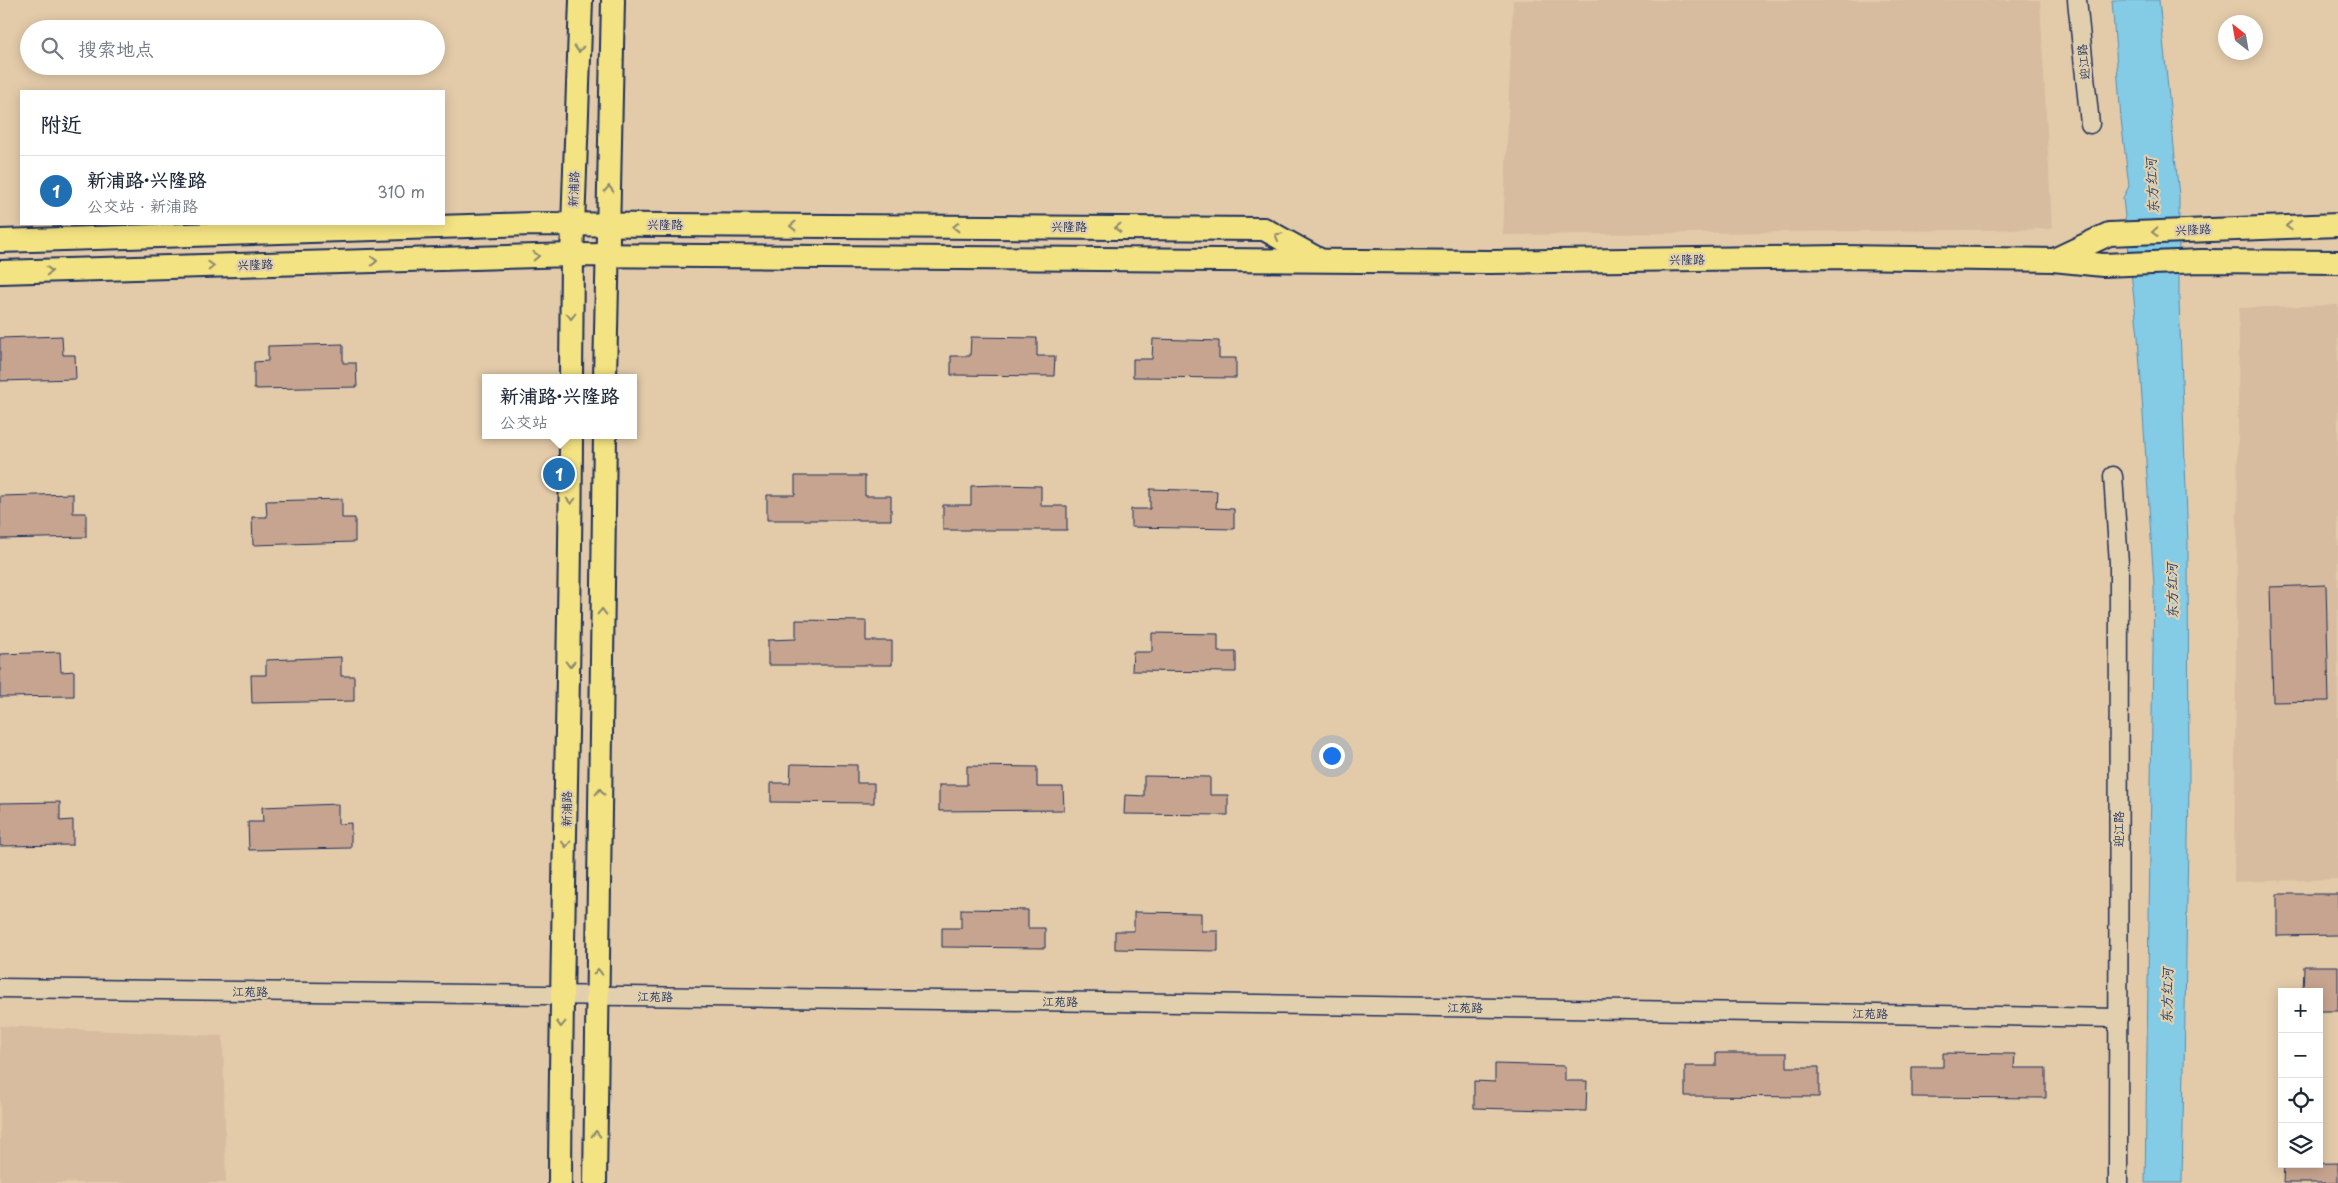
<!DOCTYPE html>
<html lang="zh">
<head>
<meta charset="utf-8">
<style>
	:root { --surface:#fff; --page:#f6f6f7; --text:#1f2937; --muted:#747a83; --line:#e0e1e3; --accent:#1f6fb2 }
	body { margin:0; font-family:"Playpen Sans","LXGW WenKai TC",sans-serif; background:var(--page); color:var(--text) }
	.controls { position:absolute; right:15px; bottom:15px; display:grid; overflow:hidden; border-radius:0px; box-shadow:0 2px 12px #0003 }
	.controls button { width:45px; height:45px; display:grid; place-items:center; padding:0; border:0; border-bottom:1px solid var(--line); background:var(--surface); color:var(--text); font:25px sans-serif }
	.compass { position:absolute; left:2218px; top:15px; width:45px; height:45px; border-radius:50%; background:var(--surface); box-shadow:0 2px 12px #0003; rotate:329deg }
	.you { position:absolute; left:1331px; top:755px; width:18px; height:18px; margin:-12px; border:4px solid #fff; border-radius:50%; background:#1a73e8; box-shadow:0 0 0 8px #1a73e833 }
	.badge { display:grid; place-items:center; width:32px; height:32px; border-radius:50%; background:var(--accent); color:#fff; font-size:16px; font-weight:700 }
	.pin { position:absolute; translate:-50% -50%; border:2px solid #fff; box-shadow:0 1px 5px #0006 }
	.popup { position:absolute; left:482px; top:374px; width:155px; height:65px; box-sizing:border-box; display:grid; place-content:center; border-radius:0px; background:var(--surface); filter:drop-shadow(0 1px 4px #0005); font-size:16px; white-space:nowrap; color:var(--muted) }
	.popup b { font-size:19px; color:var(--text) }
	.popup::after { content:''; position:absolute; left:50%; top:100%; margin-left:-10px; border:10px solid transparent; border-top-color:var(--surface) }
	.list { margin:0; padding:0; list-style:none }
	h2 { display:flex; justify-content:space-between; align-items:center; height:65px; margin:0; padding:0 20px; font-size:21px }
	h2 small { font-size:16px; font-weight:400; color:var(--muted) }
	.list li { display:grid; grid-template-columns:32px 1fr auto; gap:15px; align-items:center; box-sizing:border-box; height:70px; padding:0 20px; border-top:1px solid var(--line) }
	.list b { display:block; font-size:19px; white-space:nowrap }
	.list p { margin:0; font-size:16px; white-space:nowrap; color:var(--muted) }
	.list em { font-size:16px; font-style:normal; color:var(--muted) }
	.icon { flex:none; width:28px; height:28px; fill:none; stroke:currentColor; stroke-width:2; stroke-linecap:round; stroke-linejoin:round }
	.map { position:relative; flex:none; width:2338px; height:1183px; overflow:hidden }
	.search { position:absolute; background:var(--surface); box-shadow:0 2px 12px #0003; left:20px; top:20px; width:425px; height:55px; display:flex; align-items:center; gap:12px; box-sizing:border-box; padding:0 18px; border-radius:28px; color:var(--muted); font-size:19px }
	.panel { position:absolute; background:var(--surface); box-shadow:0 2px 12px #0003; left:20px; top:90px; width:425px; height:135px; border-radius:0px }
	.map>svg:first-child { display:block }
	.built { fill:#d7bca0 }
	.water { fill:#84cbe5; stroke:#5a8daf }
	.building { fill:#c7a48f; stroke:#1b2f5e }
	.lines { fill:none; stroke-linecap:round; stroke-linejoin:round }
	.minor-casing { stroke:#1b2f5e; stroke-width:21 }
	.major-casing { stroke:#1b2f5e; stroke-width:26 }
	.minor { stroke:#e2cfad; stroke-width:18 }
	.major { stroke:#f4e382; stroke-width:22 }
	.oneway { stroke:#888970 }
	.labels { text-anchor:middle; stroke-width:4.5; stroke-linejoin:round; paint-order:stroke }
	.street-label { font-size:12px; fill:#1b2f5e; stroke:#e2cfad }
	.water-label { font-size:14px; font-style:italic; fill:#263f6c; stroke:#e2cfad }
</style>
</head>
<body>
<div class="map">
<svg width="2338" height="1183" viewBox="0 0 2338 1183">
	<rect width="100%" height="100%" fill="#e3cba9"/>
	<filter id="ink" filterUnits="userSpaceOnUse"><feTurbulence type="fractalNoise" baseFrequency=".02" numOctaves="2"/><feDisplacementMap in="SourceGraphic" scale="10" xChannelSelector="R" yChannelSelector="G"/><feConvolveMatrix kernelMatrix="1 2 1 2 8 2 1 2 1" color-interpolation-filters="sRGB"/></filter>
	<g filter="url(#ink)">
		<g class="built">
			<polygon points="1513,0 2040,0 2052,229 1503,235"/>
			<polygon points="2338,305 2338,879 2234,882 2239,308"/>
			<polygon points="0,1026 223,1036 226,1183 0,1183"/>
		</g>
		<polygon class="water" points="2112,0 2159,0 2179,196 2179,301 2188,544 2189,785 2182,1183 2145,1183 2154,585 2138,336 2123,198 2129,186 2121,119"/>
		<g class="building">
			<polygon points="62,336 63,355 75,355 76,379 0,381 0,338"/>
			<polygon points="971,337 1037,338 1037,356 1055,356 1054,376 951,375 951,356 970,356"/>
			<polygon points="1153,339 1219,341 1219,358 1236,358 1236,378 1133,377 1133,359 1152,359"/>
			<polygon points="343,344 343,363 356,363 357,387 254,389 254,362 268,361 268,346"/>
			<polygon points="795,476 865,476 865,496 891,496 891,520 767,520 767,495 795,495"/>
			<polygon points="996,485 1041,486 1041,506 1067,506 1067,530 943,530 943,505 971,505 971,486"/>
			<polygon points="1150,489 1217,491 1216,508 1234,509 1234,529 1131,527 1131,509 1150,509"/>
			<polygon points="73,494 73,513 86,513 86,537 0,539 0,496"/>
			<polygon points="342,499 342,518 355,518 355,542 253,545 252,517 267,517 266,501"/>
			<polygon points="2326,585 2329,701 2273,702 2270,587"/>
			<polygon points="796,620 866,621 866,641 892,641 892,665 768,665 768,640 796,639"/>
			<polygon points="1152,633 1218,634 1218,652 1236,652 1236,672 1132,671 1133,652 1152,652"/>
			<polygon points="60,652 61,672 74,671 74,696 0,697 0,654"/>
			<polygon points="341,657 341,676 354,676 354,701 252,703 251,675 266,675 266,660"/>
			<polygon points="791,764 857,765 857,783 874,783 874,803 771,802 771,783 790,783"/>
			<polygon points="967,766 1037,767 1037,787 1063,787 1064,810 939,811 939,785 967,785"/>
			<polygon points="1144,776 1210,777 1210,795 1228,795 1228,815 1124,814 1125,795 1144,796"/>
			<polygon points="60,802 60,821 73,820 73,845 0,846 0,803"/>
			<polygon points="338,804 338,824 351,823 351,848 249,850 248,822 263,822 262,807"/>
			<polygon points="2277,894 2338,894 2338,935 2277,936"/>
			<polygon points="961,909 1028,910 1028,928 1045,928 1045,948 942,947 942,928 961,928"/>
			<polygon points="1134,912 1201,913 1201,931 1218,931 1218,951 1115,949 1115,931 1134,931"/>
			<polygon points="2304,966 2338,966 2338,1011 2319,1011 2319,992 2303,992"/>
			<polygon points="1716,1053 1787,1053 1787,1067 1819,1067 1819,1097 1685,1096 1685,1066 1716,1066"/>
			<polygon points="1943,1053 2015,1054 2014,1068 2046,1068 2046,1098 1912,1097 1912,1067 1943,1067"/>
			<polygon points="1495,1064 1565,1066 1565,1081 1587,1081 1586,1111 1474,1108 1474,1081 1495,1082"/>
			<polygon points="2338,1163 2338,1183 2283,1183 2284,1164"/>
		</g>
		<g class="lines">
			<defs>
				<g id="minor">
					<polyline points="2077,0 2090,124"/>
					<polyline points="2113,476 2119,563 2118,1183"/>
					<polyline points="0,988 1256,1004 2119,1018"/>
				</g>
				<g id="major">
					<polyline points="0,241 532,224 1264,229 1318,259"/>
					<polyline points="2054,260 2109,234 2338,225"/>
					<polyline points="0,272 572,255 1490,262 1840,257 2053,260 2103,265 2201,261 2338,262"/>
					<polyline points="571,378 572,255 581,0"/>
					<polyline points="605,378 613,0"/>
					<path d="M 560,1183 C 561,934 570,685 571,435"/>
					<polyline points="595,1183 605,435"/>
				</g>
			</defs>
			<use href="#minor" class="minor-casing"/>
			<use href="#major" class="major-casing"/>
			<use href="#minor" class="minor"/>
			<use href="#major" class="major"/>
		</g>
		<defs><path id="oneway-chevron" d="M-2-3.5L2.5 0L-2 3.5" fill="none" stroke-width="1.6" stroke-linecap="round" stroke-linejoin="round" transform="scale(1.25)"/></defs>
		<g class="oneway">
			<use href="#oneway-chevron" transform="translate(579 49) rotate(92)"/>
			<use href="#oneway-chevron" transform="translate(609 189) rotate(-89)"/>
			<use href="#oneway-chevron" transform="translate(793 226) rotate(-180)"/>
			<use href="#oneway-chevron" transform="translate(2289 226) rotate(178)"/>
			<use href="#oneway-chevron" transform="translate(956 227) rotate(-180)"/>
			<use href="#oneway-chevron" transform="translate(1118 228) rotate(-180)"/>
			<use href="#oneway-chevron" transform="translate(2155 232) rotate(177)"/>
			<use href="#oneway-chevron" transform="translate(1278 236) rotate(-151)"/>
			<use href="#oneway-chevron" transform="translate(536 256) rotate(-2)"/>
			<use href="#oneway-chevron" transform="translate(374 261) rotate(-2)"/>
			<use href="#oneway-chevron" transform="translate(211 266) rotate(-2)"/>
			<use href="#oneway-chevron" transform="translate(49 271) rotate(-2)"/>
			<use href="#oneway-chevron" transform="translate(571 316) rotate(90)"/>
			<use href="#oneway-chevron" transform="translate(571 501) rotate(90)"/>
			<use href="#oneway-chevron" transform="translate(602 612) rotate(-89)"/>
			<use href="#oneway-chevron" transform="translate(570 664) rotate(91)"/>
			<use href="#oneway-chevron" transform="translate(600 792) rotate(-89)"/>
			<use href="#oneway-chevron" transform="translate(566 844) rotate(91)"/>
			<use href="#oneway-chevron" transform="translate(598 972) rotate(-89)"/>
			<use href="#oneway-chevron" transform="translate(561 1024) rotate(92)"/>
			<use href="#oneway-chevron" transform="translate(596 1134) rotate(-89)"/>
		</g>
	</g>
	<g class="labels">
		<g class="street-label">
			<text transform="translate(2084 62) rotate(-96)" y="4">迎江路</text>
			<text transform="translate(574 189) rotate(-88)" y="4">新浦路</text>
			<text x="665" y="229">兴隆路</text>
			<text x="1069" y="231">兴隆路</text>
			<text transform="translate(2193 230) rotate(-3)" y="4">兴隆路</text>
			<text transform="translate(1687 260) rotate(-1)" y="4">兴隆路</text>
			<text transform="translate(255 265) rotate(-2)" y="4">兴隆路</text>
			<text transform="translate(567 809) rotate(-89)" y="4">新浦路</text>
			<text transform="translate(2119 829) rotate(-90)" y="4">迎江路</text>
			<text transform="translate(250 992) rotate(1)" y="4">江苑路</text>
			<text transform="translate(655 997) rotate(1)" y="4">江苑路</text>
			<text transform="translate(1060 1002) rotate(1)" y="4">江苑路</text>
			<text transform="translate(1465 1008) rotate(1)" y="4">江苑路</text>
			<text transform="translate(1870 1014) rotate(1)" y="4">江苑路</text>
		</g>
		<g class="water-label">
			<text transform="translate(2152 186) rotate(-93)" y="5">东方红河</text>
			<text transform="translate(2172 591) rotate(-91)" y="5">东方红河</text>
			<text transform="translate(2167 996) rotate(-89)" y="5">东方红河</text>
		</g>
	</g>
</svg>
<div class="controls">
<button>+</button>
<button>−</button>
<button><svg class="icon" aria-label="locate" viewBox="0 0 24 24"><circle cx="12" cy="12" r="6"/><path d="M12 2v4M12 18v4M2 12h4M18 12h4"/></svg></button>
<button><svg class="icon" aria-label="layers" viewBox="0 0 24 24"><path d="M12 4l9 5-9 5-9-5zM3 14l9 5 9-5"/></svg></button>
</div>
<svg class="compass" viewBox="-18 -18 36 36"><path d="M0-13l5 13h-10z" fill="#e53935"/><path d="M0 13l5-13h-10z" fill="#747a83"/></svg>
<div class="you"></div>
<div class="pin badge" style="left:559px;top:474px">1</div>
<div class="popup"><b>新浦路·兴隆路</b>公交站</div>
<div class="search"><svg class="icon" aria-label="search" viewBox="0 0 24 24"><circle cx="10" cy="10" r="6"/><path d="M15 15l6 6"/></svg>搜索地点</div>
<section class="panel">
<h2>附近<small></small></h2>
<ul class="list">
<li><span class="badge">1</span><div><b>新浦路·兴隆路</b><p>公交站 · 新浦路</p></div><em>310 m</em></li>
</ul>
</section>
</div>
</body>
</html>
